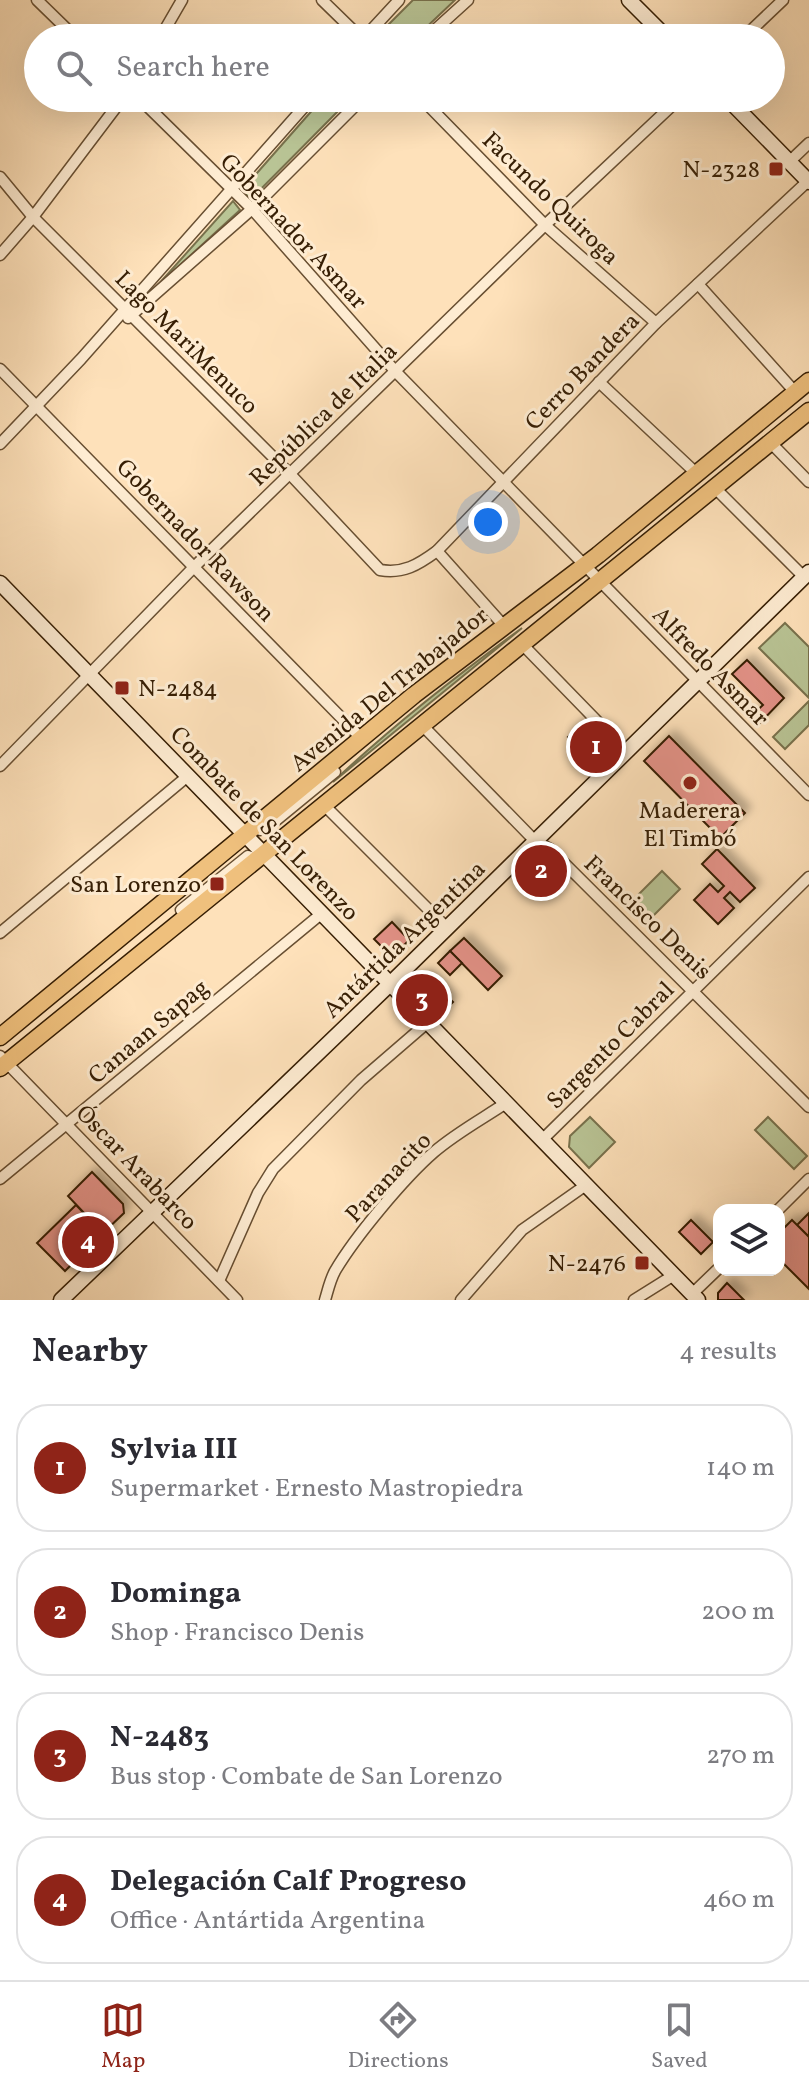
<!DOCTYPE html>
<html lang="en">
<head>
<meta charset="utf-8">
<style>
	:root { --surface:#fff; --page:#f2f2f3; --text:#2b2b33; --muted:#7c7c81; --line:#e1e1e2; --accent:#8f2418 }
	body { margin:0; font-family:Vollkorn,serif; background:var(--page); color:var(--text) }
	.controls { position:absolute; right:24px; bottom:24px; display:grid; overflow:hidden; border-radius:16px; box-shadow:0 8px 32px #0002 }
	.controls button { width:72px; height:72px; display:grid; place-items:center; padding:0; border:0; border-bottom:2px solid var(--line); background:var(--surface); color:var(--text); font:40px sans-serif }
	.you { position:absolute; left:488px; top:522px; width:28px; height:28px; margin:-20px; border:6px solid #fff; border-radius:50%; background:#1a73e8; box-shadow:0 0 0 12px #1a73e833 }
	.badge { display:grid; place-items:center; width:52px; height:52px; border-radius:50%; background:var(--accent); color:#fff; font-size:26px; font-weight:700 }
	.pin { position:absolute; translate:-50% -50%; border:4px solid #fff; box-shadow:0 2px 8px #0006 }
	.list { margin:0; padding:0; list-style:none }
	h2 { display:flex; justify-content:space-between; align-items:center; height:104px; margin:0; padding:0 32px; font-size:34px }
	h2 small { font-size:26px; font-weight:400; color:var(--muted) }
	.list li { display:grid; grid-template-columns:52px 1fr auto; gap:24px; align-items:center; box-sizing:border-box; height:128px; margin:0 16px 16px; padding:0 16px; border:2px solid var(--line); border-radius:32px }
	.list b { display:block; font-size:30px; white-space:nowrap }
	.list p { margin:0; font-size:26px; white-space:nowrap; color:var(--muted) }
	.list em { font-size:26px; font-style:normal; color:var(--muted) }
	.icon { flex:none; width:44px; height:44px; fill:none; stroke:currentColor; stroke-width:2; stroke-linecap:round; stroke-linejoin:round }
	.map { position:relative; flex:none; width:809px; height:1300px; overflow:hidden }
	.search { position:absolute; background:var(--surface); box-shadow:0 8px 32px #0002; left:24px; right:24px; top:24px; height:88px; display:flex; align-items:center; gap:20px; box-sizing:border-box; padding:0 28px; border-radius:44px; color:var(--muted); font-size:30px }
	.sheet { height:680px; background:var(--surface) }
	nav { display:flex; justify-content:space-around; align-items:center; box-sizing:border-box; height:112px; border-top:2px solid var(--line); background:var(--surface); font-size:22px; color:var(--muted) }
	nav a { display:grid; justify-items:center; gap:4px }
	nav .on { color:var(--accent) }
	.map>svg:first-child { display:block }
	.green { fill:#b9c495; stroke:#78714c; stroke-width:2 }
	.building { fill:#e49288; stroke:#361e04; stroke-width:2; filter:url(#shadow) }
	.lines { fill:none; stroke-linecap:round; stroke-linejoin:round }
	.street-casing { stroke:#684f32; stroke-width:13 }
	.secondary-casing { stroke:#361e04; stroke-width:17 }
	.primary-casing { stroke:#361e04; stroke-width:19 }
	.street { stroke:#feecd2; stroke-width:10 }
	.secondary { stroke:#feecd2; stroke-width:14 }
	.primary { stroke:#efc07d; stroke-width:16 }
	.poi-dot { fill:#8f2418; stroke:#feecd2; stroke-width:3 }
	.labels { text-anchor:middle; stroke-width:6; stroke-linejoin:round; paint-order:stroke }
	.poi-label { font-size:24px; fill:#361e04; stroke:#feecd2; text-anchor:end }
	.street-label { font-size:24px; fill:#361e04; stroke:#feecd2 }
</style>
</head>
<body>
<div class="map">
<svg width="809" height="1300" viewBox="0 0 809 1300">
	<defs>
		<filter id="shadow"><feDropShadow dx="6" dy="-6" stdDeviation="4" flood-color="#0004"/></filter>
	</defs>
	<rect width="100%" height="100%" fill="#fee1ba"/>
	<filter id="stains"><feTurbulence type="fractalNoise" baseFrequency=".0025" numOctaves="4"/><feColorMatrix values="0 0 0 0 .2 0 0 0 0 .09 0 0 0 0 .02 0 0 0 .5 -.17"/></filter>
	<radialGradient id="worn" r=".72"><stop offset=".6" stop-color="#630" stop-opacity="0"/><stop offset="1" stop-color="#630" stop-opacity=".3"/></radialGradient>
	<g class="green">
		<polygon points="413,0 455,0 415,38 379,38 377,36"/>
		<polygon points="323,98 351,98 250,200 242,190"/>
		<polygon points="233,201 240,210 157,286"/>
		<polygon points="785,623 809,647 809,698 759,648"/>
		<path d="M 522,628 L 333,782 C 392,726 456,676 522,628 Z"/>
		<polygon points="809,701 809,725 785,749 773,737"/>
		<polygon points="662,871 680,889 649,920 631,902"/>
		<polygon points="590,1117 615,1142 589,1168 569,1147 570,1136"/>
		<polygon points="768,1117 807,1156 794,1169 755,1130"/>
	</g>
	<g class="building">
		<polygon points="747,660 784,698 760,723 752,715 763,705 732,674"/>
		<polygon points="581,724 601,744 601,753 592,762 568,737"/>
		<polygon points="669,736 745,813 720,838 644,761"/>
		<polygon points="717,849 755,888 740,902 730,892 724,898 734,908 718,924 694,900 710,884 718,892 724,886 702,864"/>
		<polygon points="537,867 548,867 561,880 547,894 528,875"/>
		<polygon points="392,922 409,940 395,955 389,954 374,939"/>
		<polygon points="464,938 502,976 488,990 450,951"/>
		<polygon points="450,951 462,963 450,975 438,963"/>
		<polygon points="426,975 453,1002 440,1015 413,988"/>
		<polygon points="92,1172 123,1204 124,1213 103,1233 68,1196"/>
		<polygon points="76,1205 103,1233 65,1271 37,1243"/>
		<polygon points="809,1213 809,1237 797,1225"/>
		<polygon points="691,1220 713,1242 701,1254 679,1232"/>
		<polygon points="792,1220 809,1237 809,1289 779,1259 779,1233"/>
		<polygon points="727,1283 744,1300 718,1300 718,1293"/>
	</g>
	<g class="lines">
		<defs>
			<g id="street">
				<polyline points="37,0 76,38"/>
				<polyline points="322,0 361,38"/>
				<polyline points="160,38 182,0"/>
				<polyline points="364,38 399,0"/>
				<polyline points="426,38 468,0"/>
				<polyline points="743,38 783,0"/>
				<polyline points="139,98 252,209 396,372 809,795"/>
				<polyline points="421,98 545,225 656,323"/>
				<polyline points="789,162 809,143"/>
				<path d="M 0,177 L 33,217 L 289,473 L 380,570 C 403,574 418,565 437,551 L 656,323 L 808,181"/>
				<polyline points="0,255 33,217 123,98"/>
				<polyline points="698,284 795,392"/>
				<polyline points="128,318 252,209 363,98"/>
				<polyline points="0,369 362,739"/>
				<polyline points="599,382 696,473"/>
				<polyline points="771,443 809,482"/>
				<polyline points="0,444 81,359 312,98"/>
				<polyline points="715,488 804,577"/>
				<polyline points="437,551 504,626"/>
				<polyline points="522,644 627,752"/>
				<polyline points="422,725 535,841 550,849 809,1107"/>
				<polyline points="0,766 195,566 545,225 680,98"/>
				<polygon points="331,768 335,772 268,827 260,830 260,827"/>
				<polyline points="324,805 447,928"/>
				<polygon points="248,856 251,857 251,860 185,914 181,910"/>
				<polyline points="0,933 189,775"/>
				<polyline points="0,1056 237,1300"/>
				<polyline points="542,1140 809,877"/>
				<polyline points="0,1179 321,914"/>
				<polyline points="778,1210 809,1179"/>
				<polyline points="219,1281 258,1193 273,1169 361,1080 427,1023"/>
				<polyline points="692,1294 719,1268"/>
				<path d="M 325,1300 C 328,1290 330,1280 335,1271 C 355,1237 404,1178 434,1152 C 456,1133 482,1119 506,1103"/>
				<polyline points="461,1300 522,1230 586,1185"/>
				<polyline points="634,1300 674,1275"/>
			</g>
			<g id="secondary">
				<polyline points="629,0 667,38"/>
				<polyline points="727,98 809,182"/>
				<polyline points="0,583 698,1300"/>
				<polyline points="61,1300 390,984 809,572"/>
			</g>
			<g id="primary">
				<polyline points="0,1037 414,695 598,555 809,381"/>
				<polyline points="0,1068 809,411"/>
			</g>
		</defs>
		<use href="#street" class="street-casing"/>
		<use href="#secondary" class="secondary-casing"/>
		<use href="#primary" class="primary-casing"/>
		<use href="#street" class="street"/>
		<use href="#secondary" class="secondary"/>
		<use href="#primary" class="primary"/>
	</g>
	<g class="poi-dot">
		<rect x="768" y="161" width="16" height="16" rx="4"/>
		<rect x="114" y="680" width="16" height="16" rx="4"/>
		<circle cx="690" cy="783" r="8"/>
		<rect x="209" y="876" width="16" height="16" rx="4"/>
		<rect x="634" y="1255" width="16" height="16" rx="4"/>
	</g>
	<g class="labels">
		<g class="poi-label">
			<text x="760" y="177">N-2328</text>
			<text x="138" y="696" text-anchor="start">N-2484</text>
			<text x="690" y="818" text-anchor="middle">Maderera<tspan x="690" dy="28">El Timbó</tspan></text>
			<text x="201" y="892">San Lorenzo</text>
			<text x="626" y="1271">N-2476</text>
		</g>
		<g class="street-label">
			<text transform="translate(551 198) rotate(44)" y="8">Facundo Quiroga</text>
			<text transform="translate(294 231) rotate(47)" y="8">Gobernador Asmar</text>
			<text transform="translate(187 342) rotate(45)" y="8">Lago MariMenuco</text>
			<text transform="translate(582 371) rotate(-46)" y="8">Cerro Bandera</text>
			<text transform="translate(323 414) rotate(-44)" y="8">República de Italia</text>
			<text transform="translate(196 540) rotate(46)" y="8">Gobernador Rawson</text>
			<text transform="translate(711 666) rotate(46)" y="8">Alfredo Asmar</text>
			<text transform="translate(389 689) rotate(-39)" y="8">Avenida Del Trabajador</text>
			<text transform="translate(265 823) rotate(46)" y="8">Combate de San Lorenzo</text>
			<text transform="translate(648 917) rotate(44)" y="8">Francisco Denis</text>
			<text transform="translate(404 939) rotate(-44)" y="8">Antártida Argentina</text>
			<text transform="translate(148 1031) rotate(-40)" y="8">Canaan Sapag</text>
			<text transform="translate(610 1045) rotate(-45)" y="8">Sargento Cabral</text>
			<text transform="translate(137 1167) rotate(46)" y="8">Óscar Arabarco</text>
			<text transform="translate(388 1177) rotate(-47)" y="8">Paranacito</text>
		</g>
	</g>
	<rect width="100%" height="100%" filter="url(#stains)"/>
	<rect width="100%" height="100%" fill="url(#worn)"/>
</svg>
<div class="controls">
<button><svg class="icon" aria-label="layers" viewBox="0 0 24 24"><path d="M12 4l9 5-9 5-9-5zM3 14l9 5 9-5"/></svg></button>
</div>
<div class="you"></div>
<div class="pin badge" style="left:596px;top:747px">1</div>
<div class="pin badge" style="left:541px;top:871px">2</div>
<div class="pin badge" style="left:422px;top:1000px">3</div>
<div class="pin badge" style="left:88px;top:1242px">4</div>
<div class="search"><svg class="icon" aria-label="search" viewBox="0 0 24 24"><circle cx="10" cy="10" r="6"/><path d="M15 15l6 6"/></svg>Search here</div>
</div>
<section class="sheet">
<h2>Nearby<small>4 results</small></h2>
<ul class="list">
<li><span class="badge">1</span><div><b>Sylvia III</b><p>Supermarket · Ernesto Mastropiedra</p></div><em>140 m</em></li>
<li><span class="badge">2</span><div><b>Dominga</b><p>Shop · Francisco Denis</p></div><em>200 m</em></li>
<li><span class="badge">3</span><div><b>N-2483</b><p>Bus stop · Combate de San Lorenzo</p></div><em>270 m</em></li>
<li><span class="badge">4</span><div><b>Delegación Calf Progreso</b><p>Office · Antártida Argentina</p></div><em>460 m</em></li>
</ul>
</section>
<nav>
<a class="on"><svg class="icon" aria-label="map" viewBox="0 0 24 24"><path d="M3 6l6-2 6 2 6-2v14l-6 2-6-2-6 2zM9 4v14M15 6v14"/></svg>Map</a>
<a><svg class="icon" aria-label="directions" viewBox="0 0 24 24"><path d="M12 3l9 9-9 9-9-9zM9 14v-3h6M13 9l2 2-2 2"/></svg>Directions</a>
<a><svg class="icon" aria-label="saved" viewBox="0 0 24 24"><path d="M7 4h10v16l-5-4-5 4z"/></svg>Saved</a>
</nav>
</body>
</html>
